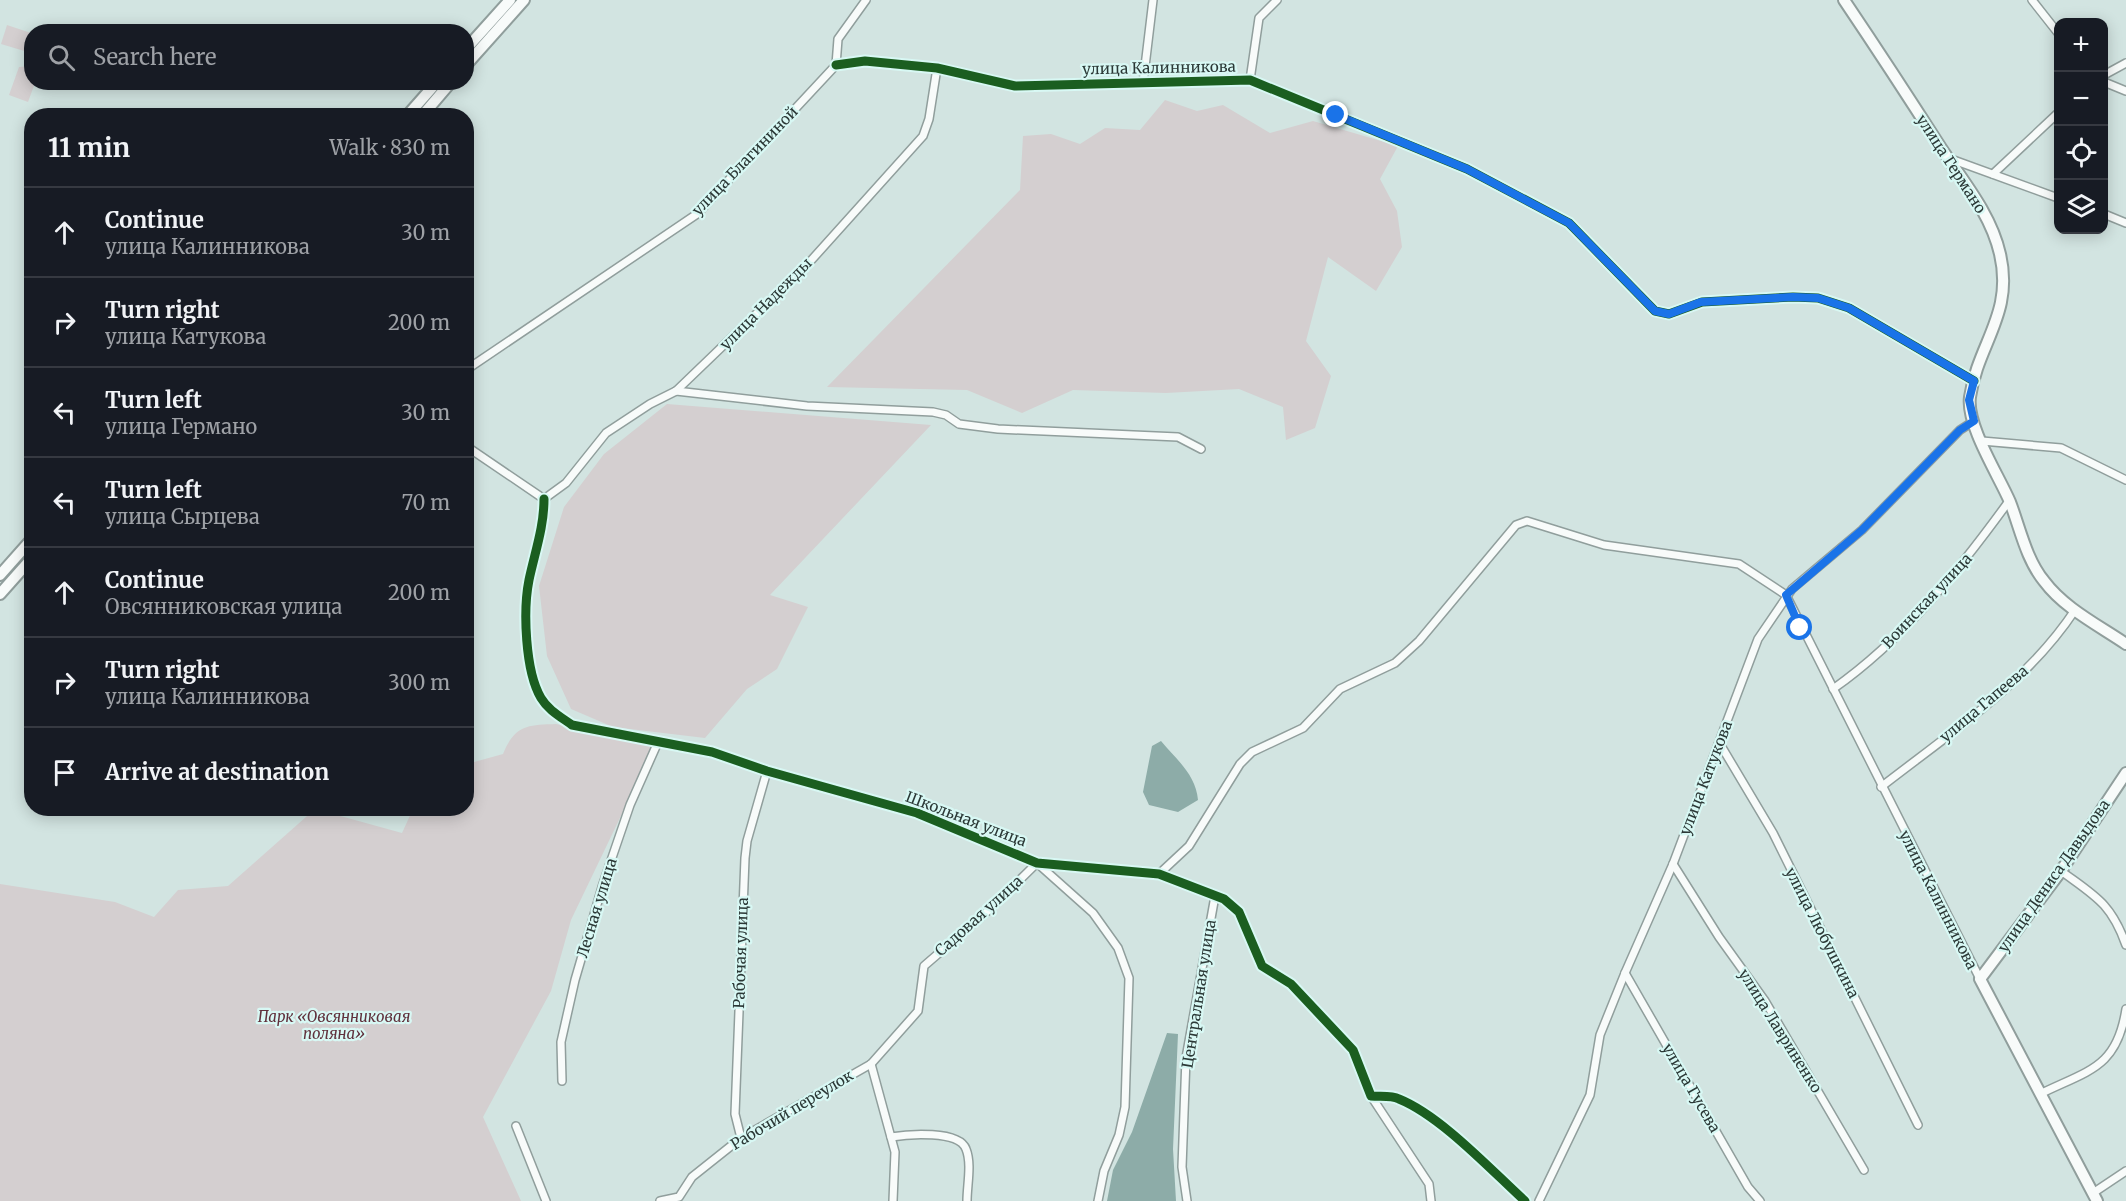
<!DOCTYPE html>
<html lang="en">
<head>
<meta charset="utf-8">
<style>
	:root { --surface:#171b24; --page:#242831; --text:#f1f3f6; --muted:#9ea1a6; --line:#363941 }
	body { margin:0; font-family:Merriweather,serif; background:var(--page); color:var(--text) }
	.controls { position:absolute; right:18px; top:18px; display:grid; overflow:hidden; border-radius:12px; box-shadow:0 3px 15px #0003 }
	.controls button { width:54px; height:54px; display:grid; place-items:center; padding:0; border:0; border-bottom:2px solid var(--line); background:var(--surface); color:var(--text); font:30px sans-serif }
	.stop { position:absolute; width:18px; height:18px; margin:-14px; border:4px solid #1a73e8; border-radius:50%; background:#fff }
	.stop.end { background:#1a73e8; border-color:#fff; box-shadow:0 2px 6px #0008 }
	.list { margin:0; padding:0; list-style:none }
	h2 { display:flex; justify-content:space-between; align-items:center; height:78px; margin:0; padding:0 24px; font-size:26px }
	h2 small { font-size:20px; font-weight:400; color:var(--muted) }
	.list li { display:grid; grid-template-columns:39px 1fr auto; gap:18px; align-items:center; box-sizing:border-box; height:90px; padding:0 24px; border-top:2px solid var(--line) }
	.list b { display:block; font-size:22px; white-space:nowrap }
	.list p { margin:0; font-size:20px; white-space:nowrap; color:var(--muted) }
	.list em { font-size:20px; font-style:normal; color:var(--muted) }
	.icon { flex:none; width:33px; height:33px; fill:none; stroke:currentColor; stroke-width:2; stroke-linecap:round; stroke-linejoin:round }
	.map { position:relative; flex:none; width:2126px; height:1201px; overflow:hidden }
	.search { position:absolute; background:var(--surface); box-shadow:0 3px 15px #0003; left:24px; top:24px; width:450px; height:66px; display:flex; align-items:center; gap:15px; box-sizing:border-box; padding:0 21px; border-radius:24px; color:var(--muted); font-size:22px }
	.panel { position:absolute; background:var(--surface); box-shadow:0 3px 15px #0003; left:24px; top:108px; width:450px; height:708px; border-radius:24px }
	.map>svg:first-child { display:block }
	.green { fill:#d4cfd0 }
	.water { fill:#8daca8 }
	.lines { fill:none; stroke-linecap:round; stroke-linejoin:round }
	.street-casing { stroke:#909e9c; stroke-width:10 }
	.secondary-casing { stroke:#909e9c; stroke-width:14 }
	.primary-casing { stroke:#909e9c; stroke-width:14 }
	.street { stroke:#f8fbfa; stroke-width:7 }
	.secondary { stroke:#f8fbfa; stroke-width:10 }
	.primary { stroke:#f8fbfa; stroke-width:10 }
	.cycleway-casing { stroke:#d8f8f4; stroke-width:13 }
	.cycleway { stroke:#1b5e20; stroke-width:9 }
	.route { stroke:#1a73e8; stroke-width:8 }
	.labels { text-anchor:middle; stroke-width:4.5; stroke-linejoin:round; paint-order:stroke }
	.street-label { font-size:15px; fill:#2b3836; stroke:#d8f8f4 }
	.park-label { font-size:15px; font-style:italic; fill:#60313c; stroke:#d8f8f4 }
</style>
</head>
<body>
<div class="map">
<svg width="2126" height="1201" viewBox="0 0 2126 1201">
	<rect width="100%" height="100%" fill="#d2e4e1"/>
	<g class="green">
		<polygon points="7,25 31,33 31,53 1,44"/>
		<polygon points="31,66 32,82 35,83 28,102 9,95 19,67"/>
		<polygon points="1165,100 1197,111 1223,105 1270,133 1313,121 1398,146 1380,179 1397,211 1402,247 1376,291 1328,257 1306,341 1331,376 1315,428 1286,440 1283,407 1239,389 1166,393 1073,390 1022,413 967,390 827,387 1020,190 1023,136 1051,134 1080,144 1105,128 1140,130"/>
		<polygon points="667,404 931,425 770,595 808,607 777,669 747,689 705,738 613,727 571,709 547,656 539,586 564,507 604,454"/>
		<path d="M 556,724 L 654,747 L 571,920 L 551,991 L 483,1117 L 521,1201 L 0,1201 L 0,884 L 115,902 L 154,917 L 178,890 L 228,886 L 315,809 L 402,833 L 413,809 L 466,808 L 467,764 L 503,754 C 515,725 527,725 556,724 Z"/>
	</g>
	<g class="water">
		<path d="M 1161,741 C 1177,760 1196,775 1198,800 L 1178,812 L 1149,805 L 1143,792 L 1152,746 Z"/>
		<polygon points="1167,1033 1178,1034 1173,1149 1176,1201 1107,1201 1113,1170 1132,1132"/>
	</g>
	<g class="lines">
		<defs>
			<g id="street">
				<polyline points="2032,0 2058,33"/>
				<polyline points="836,65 865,61 937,68 1015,86 1250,80 1467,169 1569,223 1655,311 1669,314 1702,302 1793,297 1818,298 1849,308 1974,381"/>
				<polyline points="2104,75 2126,63"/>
				<polyline points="1250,80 1259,18 1277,0"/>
				<polyline points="2104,82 2126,91"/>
				<polyline points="1143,83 1153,0"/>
				<polyline points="1948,158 2058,198"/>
				<polyline points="1993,174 2058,113"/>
				<polyline points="2104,214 2126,223"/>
				<polyline points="466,370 697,214 836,65 838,39 866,0"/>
				<polyline points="676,391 807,406 933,412 946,415 959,424 998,429 1178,437 1201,449"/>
				<polyline points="1982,441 2061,448 2126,480"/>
				<polyline points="466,446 544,499"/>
				<path d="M 544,499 C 544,527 535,552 529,580 C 523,610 525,671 541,698 C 548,710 561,717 572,725 L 712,752 L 767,771 L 917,813 L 1037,863 L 1159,874 L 1224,899 L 1239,912 L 1262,966 L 1291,984 L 1353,1050 L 1371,1096 C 1380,1097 1391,1095 1399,1099 C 1441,1116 1491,1170 1525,1201"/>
				<polyline points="544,499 566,483 606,433 650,404 676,391 807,265 923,136 929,119 937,68"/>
				<path d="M 1833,689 C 1904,639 1959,570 2009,501"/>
				<polyline points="1720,744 1773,833 1918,1125"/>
				<path d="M 1881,787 C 1949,734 2027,683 2075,610"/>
				<polyline points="1673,864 1719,937 1765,1001 1864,1170"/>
				<path d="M 2061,871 C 2095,896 2111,903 2126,945"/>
				<polyline points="1159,874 1189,846 1240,764 1252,752 1303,728 1340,689 1395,663 1419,641 1516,525 1527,521 1604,545 1739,564 1786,595 1980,979"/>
				<polyline points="1625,973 1748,1187 1760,1201"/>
				<polyline points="871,1064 895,1152 893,1201"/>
				<polyline points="562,1081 561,1042 575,980 603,884 630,805 658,742"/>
				<path d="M 2040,1094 C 2089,1070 2117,1068 2126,1009"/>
				<polyline points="1371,1096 1429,1184 1431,1201"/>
				<polyline points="516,1126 546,1201"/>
				<path d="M 891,1137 C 908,1134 959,1130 966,1149 C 972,1164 967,1185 967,1201"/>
				<polyline points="741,1138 735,1114 745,858 747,841 767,771"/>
				<polyline points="2093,1193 2126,1171"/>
				<polyline points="660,1201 679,1197 692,1177 741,1138 871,1064 918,1011 924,966 990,909 1037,863 1093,913 1118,948 1129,978 1125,1107 1119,1135 1104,1171 1098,1201"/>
				<polyline points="1187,1201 1182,1167 1186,1058 1215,896"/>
				<polyline points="1539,1201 1590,1095 1600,1035 1625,973 1673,864 1758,639 1792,589 1862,530 1960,430 1974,421"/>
			</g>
			<g id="secondary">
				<path d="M 1844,0 C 1877,49 1909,98 1941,148 C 1963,181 1991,214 2000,254 C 2014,314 1978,343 1970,397 C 1966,425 1999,476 2010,502 C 2020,528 2026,559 2044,581 C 2064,608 2098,625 2126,644"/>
				<polyline points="2097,1201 1980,979 2061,871 2126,773"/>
			</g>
			<g id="primary">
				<polyline points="466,49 510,0"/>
				<polyline points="466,65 524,0"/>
				<polyline points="407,116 437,82"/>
				<polyline points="422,116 451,82"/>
				<polyline points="0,575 32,539"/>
				<polyline points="0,594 32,558"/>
			</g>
		</defs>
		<use href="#street" class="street-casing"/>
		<use href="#secondary" class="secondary-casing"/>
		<use href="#primary" class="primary-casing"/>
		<use href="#street" class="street"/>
		<use href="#secondary" class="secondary"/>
		<use href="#primary" class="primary"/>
		<defs>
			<g id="cycleway">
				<polyline points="836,65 865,61 937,68 1015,86 1250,80 1467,169 1569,223 1655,311 1669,314 1702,302 1793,297 1818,298 1849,308 1974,381"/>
				<path d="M 544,499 C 544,527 535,552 529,580 C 523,610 525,671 541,698 C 548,710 561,717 572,725 L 712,752 L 767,771 L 917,813 L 1037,863 L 1159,874 L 1224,899 L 1239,912 L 1262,966 L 1291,984 L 1353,1050 L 1371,1096 C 1380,1097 1391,1095 1399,1099 C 1441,1116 1491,1170 1525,1201"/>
			</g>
		</defs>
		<use href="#cycleway" class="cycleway-casing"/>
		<use href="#cycleway" class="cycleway"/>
	</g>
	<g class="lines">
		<polyline class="route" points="1336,115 1467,169 1569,223 1655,311 1669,314 1701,302 1793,297 1818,298 1849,308 1974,381 1969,400 1974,421 1960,430 1862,530 1786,595 1800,628"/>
	</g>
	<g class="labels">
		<g class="street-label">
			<text transform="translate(1159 68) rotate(-1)" y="5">улица Калинникова</text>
			<text transform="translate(745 161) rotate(-46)" y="5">улица Благининой</text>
			<text transform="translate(1951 164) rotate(57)" y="5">улица Германо</text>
			<text transform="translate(766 304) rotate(-45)" y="5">улица Надежды</text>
			<text transform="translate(1927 601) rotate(-47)" y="5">Воинская улица</text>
			<text transform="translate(1984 704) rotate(-40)" y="5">улица Гапеева</text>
			<text transform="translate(1706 778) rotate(-69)" y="5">улица Катукова</text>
			<text transform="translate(966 819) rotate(21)" y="5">Школьная улица</text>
			<text transform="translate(2054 876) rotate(-55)" y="5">улица Дениса Давыдова</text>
			<text transform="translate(1938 900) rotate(63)" y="5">улица Калинникова</text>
			<text transform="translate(597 908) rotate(-73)" y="5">Лесная улица</text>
			<text transform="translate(979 916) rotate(-42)" y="5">Садовая улица</text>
			<text transform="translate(1822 933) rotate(63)" y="5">улица Любушкина</text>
			<text transform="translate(741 953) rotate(-88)" y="5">Рабочая улица</text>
			<text transform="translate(1199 994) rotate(-81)" y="5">Центральная улица</text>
			<text transform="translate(1780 1031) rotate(58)" y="5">улица Лавриненко</text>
			<text transform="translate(1691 1088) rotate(60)" y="5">улица Гусева</text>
			<text transform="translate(792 1110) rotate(-31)" y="5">Рабочий переулок</text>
		</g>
		<g class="park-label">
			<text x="334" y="1022">Парк «Овсянниковая<tspan x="334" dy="17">поляна»</tspan></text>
		</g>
	</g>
</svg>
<div class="controls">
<button>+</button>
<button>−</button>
<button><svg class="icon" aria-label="locate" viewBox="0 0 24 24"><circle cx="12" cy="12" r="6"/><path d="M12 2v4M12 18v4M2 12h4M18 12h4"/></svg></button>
<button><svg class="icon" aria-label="layers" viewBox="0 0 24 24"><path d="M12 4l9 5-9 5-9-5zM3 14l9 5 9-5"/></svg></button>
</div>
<div class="stop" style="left:1800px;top:628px"></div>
<div class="stop end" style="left:1336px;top:115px"></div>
<div class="search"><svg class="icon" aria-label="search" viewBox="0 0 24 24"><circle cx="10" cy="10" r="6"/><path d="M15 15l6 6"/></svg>Search here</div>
<section class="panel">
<h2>11 min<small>Walk · 830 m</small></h2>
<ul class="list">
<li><svg class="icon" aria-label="ahead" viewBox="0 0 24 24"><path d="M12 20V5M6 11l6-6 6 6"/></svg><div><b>Continue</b><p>улица Калинникова</p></div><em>30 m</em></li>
<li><svg class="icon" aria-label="right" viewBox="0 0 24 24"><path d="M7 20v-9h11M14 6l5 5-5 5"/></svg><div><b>Turn right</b><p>улица Катукова</p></div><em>200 m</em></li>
<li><svg class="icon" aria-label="left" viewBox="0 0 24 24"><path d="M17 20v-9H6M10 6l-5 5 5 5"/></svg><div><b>Turn left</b><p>улица Германо</p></div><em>30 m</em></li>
<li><svg class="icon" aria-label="left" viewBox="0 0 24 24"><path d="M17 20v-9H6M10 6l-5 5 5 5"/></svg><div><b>Turn left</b><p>улица Сырцева</p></div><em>70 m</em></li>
<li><svg class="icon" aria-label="ahead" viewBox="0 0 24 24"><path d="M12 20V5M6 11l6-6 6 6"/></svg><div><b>Continue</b><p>Овсянниковская улица</p></div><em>200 m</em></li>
<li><svg class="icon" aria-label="right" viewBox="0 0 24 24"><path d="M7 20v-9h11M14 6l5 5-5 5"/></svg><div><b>Turn right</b><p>улица Калинникова</p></div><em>300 m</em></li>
<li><svg class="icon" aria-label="arrive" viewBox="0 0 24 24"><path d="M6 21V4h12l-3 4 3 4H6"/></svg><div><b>Arrive at destination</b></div></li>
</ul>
</section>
</div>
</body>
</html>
